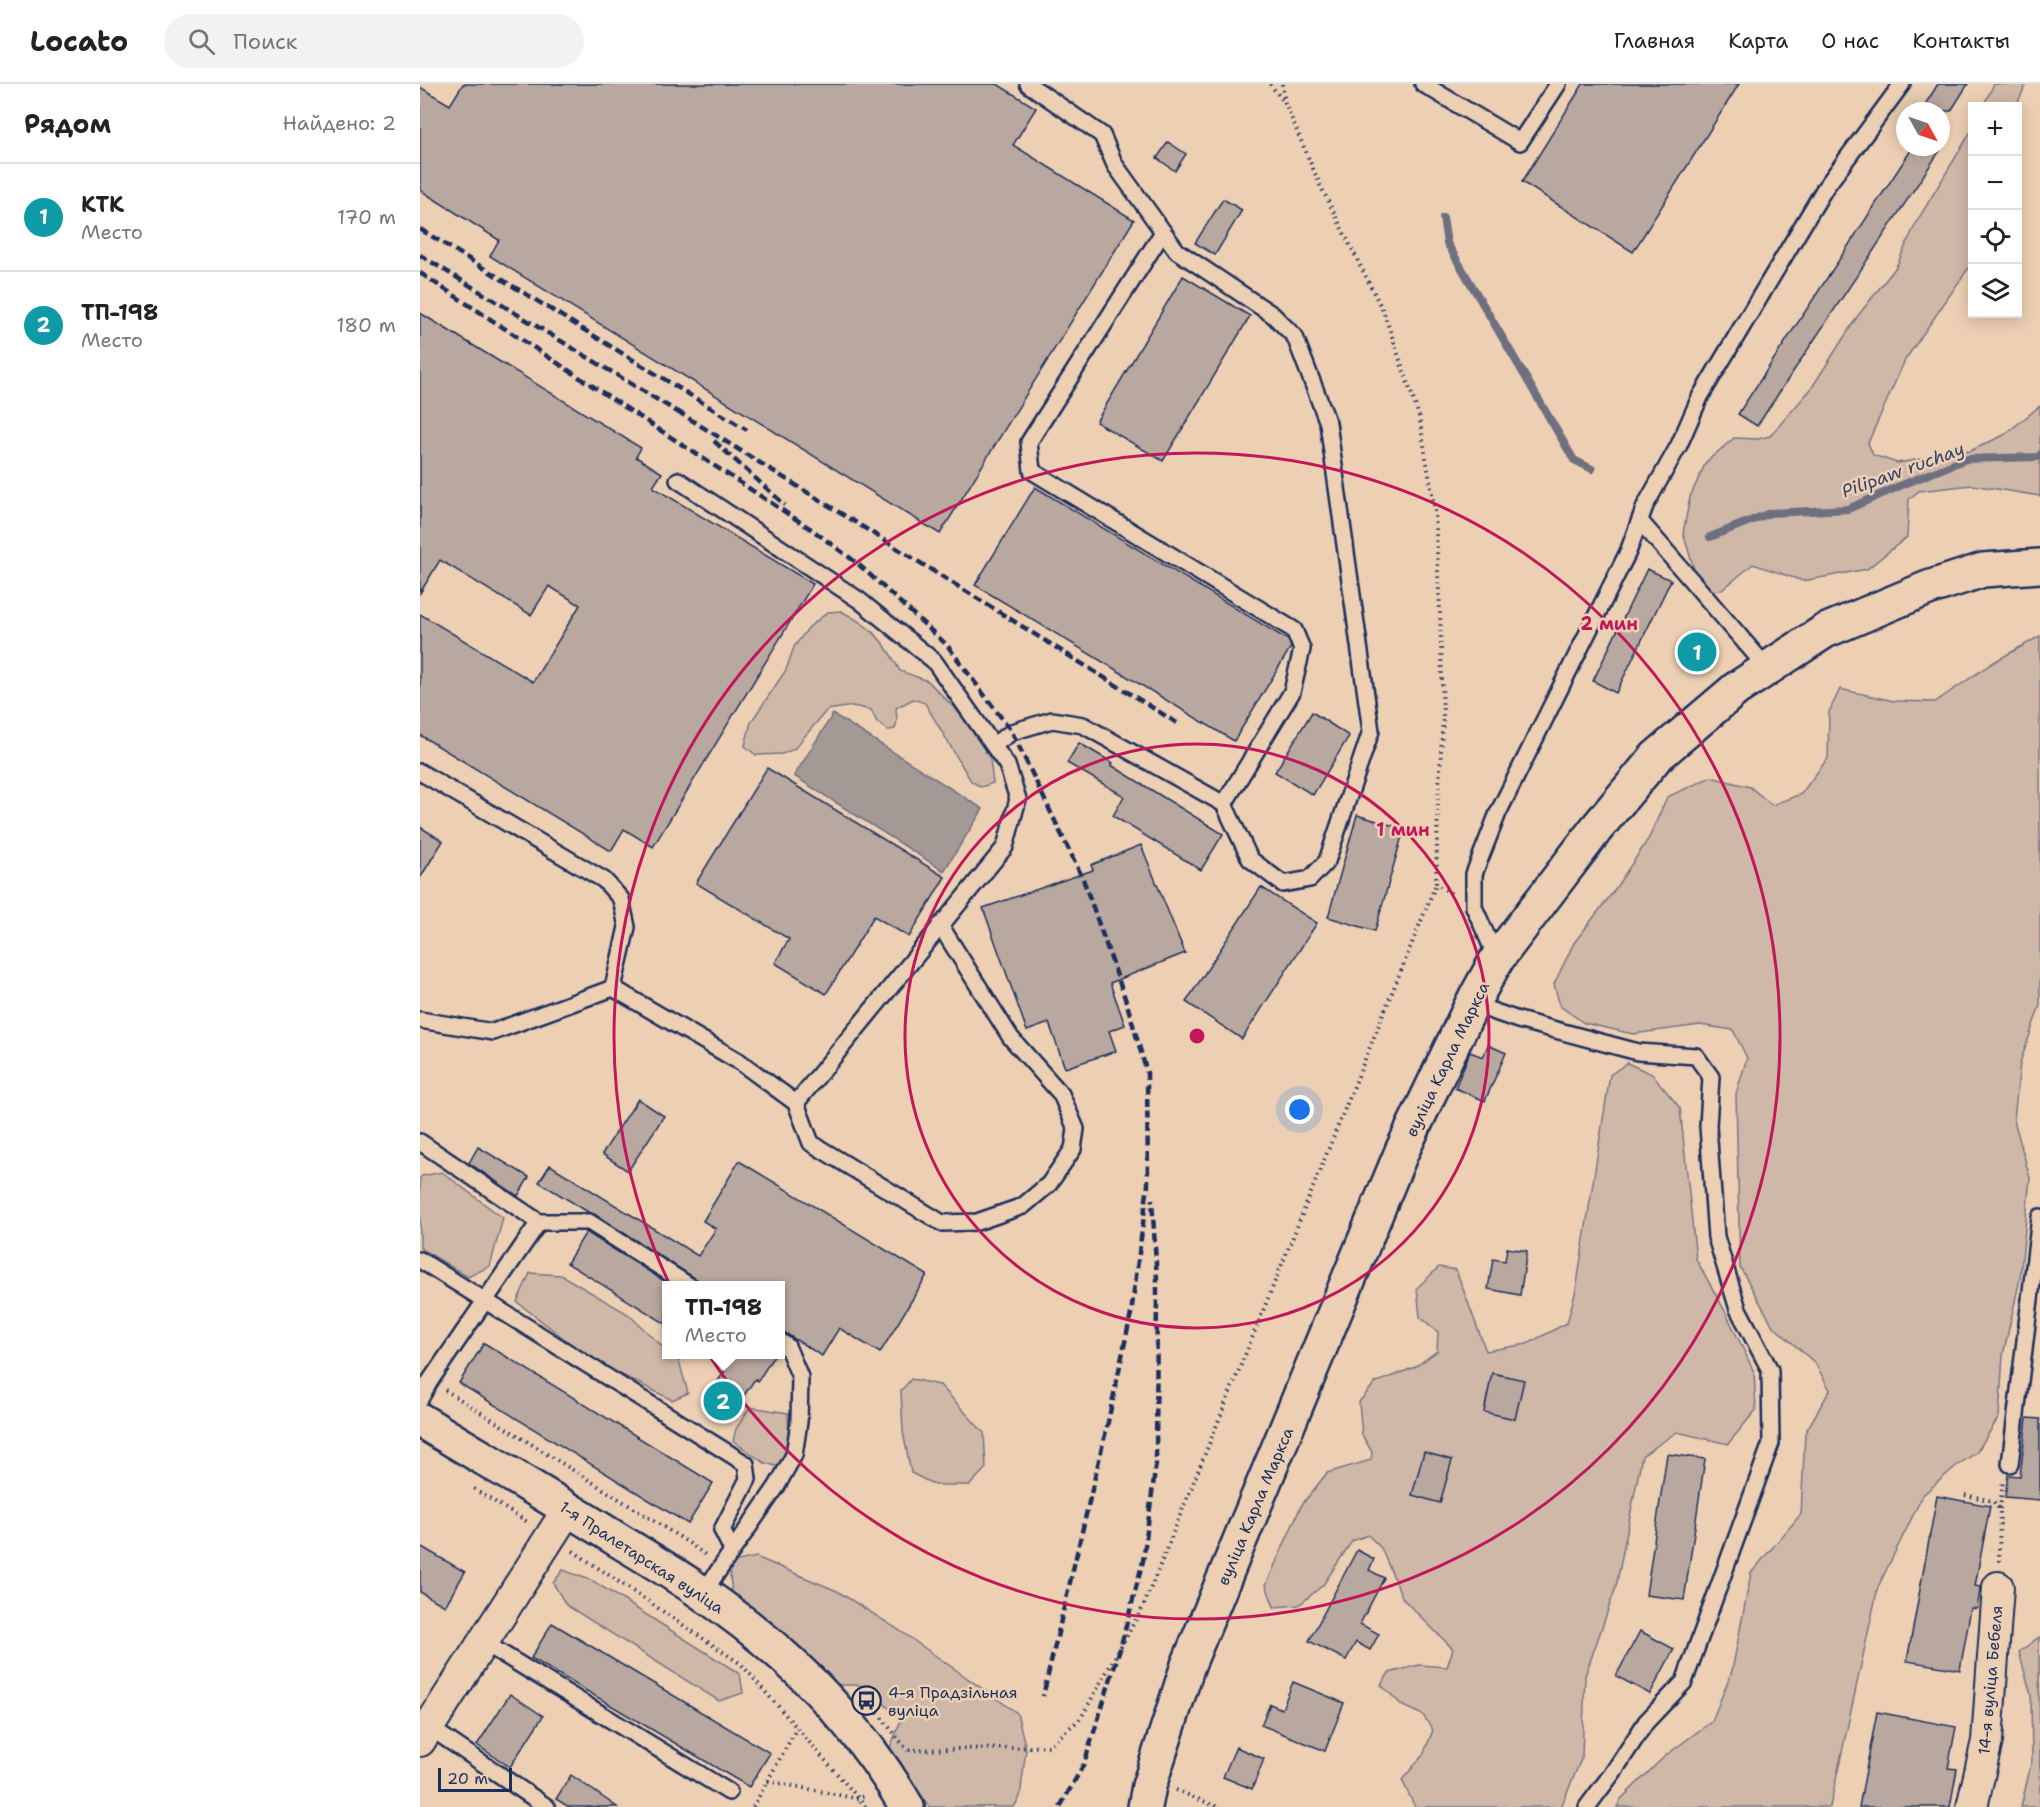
<!DOCTYPE html>
<html lang="ru">
<head>
<meta charset="utf-8">
<style>
	:root { --surface:#fff; --page:#f2f2f2; --text:#222; --muted:#767676; --line:#e0e0e0; --accent:#0f766e }
	body { margin:0; font-family:"Shantell Sans",sans-serif; background:var(--page); color:var(--text) }
	.controls { position:absolute; right:18px; top:18px; display:grid; overflow:hidden; border-radius:0px; box-shadow:0 3px 15px #0003 }
	.controls button { width:54px; height:54px; display:grid; place-items:center; padding:0; border:0; border-bottom:2px solid var(--line); background:var(--surface); color:var(--text); font:30px sans-serif }
	.compass { position:absolute; left:1476px; top:18px; width:54px; height:54px; border-radius:50%; background:var(--surface); box-shadow:0 3px 15px #0003; rotate:130deg }
	.scale { position:absolute; left:18px; bottom:15px; width:74px; box-sizing:border-box; padding-left:6px; border:3px solid #1b2f5e; border-top:0; font-size:16px; line-height:21px; white-space:nowrap; color:#1b2f5e; -webkit-text-stroke:4px #edd0b4; paint-order:stroke }
	.you { position:absolute; left:880px; top:1026px; width:21px; height:21px; margin:-15px; border:4px solid #fff; border-radius:50%; background:#1a73e8; box-shadow:0 0 0 9px #1a73e833 }
	.badge { display:grid; place-items:center; width:39px; height:39px; border-radius:50%; background:var(--accent); color:#fff; font-size:20px; font-weight:700 }
	.pin { position:absolute; translate:-50% -50%; border:3px solid #fff; box-shadow:0 2px 6px #0006 }
	.popup { position:absolute; left:242px; top:1197px; width:123px; height:78px; box-sizing:border-box; display:grid; place-content:center; border-radius:0px; background:var(--surface); filter:drop-shadow(0 2px 4px #0005); font-size:20px; white-space:nowrap; color:var(--muted) }
	.popup b { font-size:22px; color:var(--text) }
	.popup::after { content:''; position:absolute; left:50%; top:100%; margin-left:-12px; border:12px solid transparent; border-top-color:var(--surface) }
	.list { margin:0; padding:0; list-style:none }
	h2 { display:flex; justify-content:space-between; align-items:center; height:78px; margin:0; padding:0 24px; font-size:26px }
	h2 small { font-size:20px; font-weight:400; color:var(--muted) }
	.list li { display:grid; grid-template-columns:39px 1fr auto; gap:18px; align-items:center; box-sizing:border-box; height:108px; padding:0 24px; border-top:2px solid var(--line) }
	.list b { display:block; font-size:22px; white-space:nowrap }
	.list p { margin:0; font-size:20px; white-space:nowrap; color:var(--muted) }
	.list em { font-size:20px; font-style:normal; color:var(--muted) }
	.icon { flex:none; width:33px; height:33px; fill:none; stroke:currentColor; stroke-width:2; stroke-linecap:round; stroke-linejoin:round }
	.map { position:relative; flex:none; width:1620px; height:1723px; overflow:hidden }
	header { display:flex; align-items:center; gap:36px; box-sizing:border-box; height:84px; padding:0 30px; background:var(--surface); border-bottom:2px solid var(--line) }
	header strong { font-size:28px }
	nav { display:flex; gap:33px; margin-inline-start:auto; font-size:21px }
	.search { width:420px; height:54px; background:var(--page); display:flex; align-items:center; gap:15px; box-sizing:border-box; padding:0 21px; border-radius:33px; color:var(--muted); font-size:22px }
	main { display:flex }
	aside { flex:1; background:var(--surface) }
	.map>svg:first-child { display:block }
	.green { fill:#cfb8a8; stroke:#757483; stroke-width:1.5 }
	.water { fill:#a59996; stroke:#6e6f80; stroke-width:1.5 }
	.lines { fill:none; stroke-linecap:round; stroke-linejoin:round }
	.stream { stroke:#6e6f80; stroke-width:8 }
	.building { fill:#b9a89f; stroke:#1b2f5e; stroke-width:1.5 }
	.lane-casing { stroke:#1b2f5e; stroke-width:20 }
	.street-casing { stroke:#1b2f5e; stroke-width:34 }
	.secondary-casing { stroke:#1b2f5e; stroke-width:38 }
	.path { stroke:#1b2f5e; stroke-width:4; stroke-dasharray:1.5 4.5; stroke-linecap:butt }
	.lane { stroke:#edd0b4; stroke-width:15 }
	.street { stroke:#edd0b4; stroke-width:30 }
	.secondary { stroke:#edd0b4; stroke-width:33 }
	.rail { stroke:#1b2f5e; stroke-width:4.5; stroke-dasharray:9 4.5; stroke-linecap:butt }
	.ring { fill:none; stroke:#c2185b; stroke-width:3 }
	.labels { text-anchor:middle; stroke-width:5; stroke-linejoin:round; paint-order:stroke }
	.street-label { font-size:16px; fill:#1b2f5e; stroke:#edd0b4 }
	.poi-label { font-size:16px; fill:#1b2f5e; stroke:#edd0b4; text-anchor:start }
	.water-label { font-size:18px; font-style:italic; fill:#374469; stroke:#edd0b4 }
	.centre { fill:#c2185b; stroke:#edd0b4; stroke-width:3 }
	.ring-label { font-size:18px; text-anchor:middle; font-weight:bold; fill:#c2185b; stroke:#edd0b4; stroke-width:5; stroke-linejoin:round; paint-order:stroke }
</style>
</head>
<body>
<header>
<strong>Locato</strong>
<div class="search"><svg class="icon" aria-label="search" viewBox="0 0 24 24"><circle cx="10" cy="10" r="6"/><path d="M15 15l6 6"/></svg>Поиск</div>
<nav><a>Главная</a><a>Карта</a><a>О нас</a><a>Контакты</a></nav>
</header>
<main>
<aside>
<h2>Рядом<small>Найдено: 2</small></h2>
<ul class="list">
<li><span class="badge" style="background:#0f9aa8">1</span><div><b>КТК</b><p>Место</p></div><em>170 m</em></li>
<li><span class="badge" style="background:#0f9aa8">2</span><div><b>ТП-198</b><p>Место</p></div><em>180 m</em></li>
</ul>
</aside>
<div class="map">
<svg width="1620" height="1723" viewBox="0 0 1620 1723">
	<rect width="100%" height="100%" fill="#edd0b4"/>
	<filter id="ink" filterUnits="userSpaceOnUse"><feTurbulence type="fractalNoise" baseFrequency=".0167" numOctaves="2"/><feDisplacementMap in="SourceGraphic" scale="12" xChannelSelector="R" yChannelSelector="G"/><feConvolveMatrix kernelMatrix="1 2 1 2 8 2 1 2 1" color-interpolation-filters="sRGB"/></filter>
	<g filter="url(#ink)">
		<g class="green">
			<polygon points="1574,0 1606,0 1596,22 1563,22"/>
			<polygon points="1552,46 1552,179 1485,276 1448,359 1453,371 1477,379 1550,367 1584,351 1620,322 1620,412 1552,401 1499,407 1489,415 1487,453 1447,485 1383,497 1333,480 1302,506 1289,507 1274,485 1263,449 1270,413 1286,378 1314,354 1338,355 1350,352 1391,305 1437,233 1476,183 1497,137"/>
			<path d="M 421,527 C 452,543 464,556 480,587 L 508,597 L 542,632 L 570,674 L 573,699 L 561,703 L 551,697 L 505,619 L 493,615 L 476,624 L 477,637 L 475,645 L 468,646 L 457,638 L 451,626 L 433,622 L 407,626 L 374,665 L 362,670 L 336,671 L 325,662 L 331,638 L 366,586 L 374,563 L 389,543 L 408,528 Z"/>
			<polygon points="1620,552 1620,921 1600,979 1594,1036 1610,1094 1600,1195 1583,1271 1579,1333 1557,1368 1535,1383 1503,1411 1458,1503 1410,1723 1197,1723 1201,1715 1245,1672 1292,1637 1312,1587 1331,1489 1381,1430 1385,1349 1410,1306 1395,1279 1353,1242 1320,1183 1316,1010 1327,974 1313,946 1280,941 1213,950 1164,939 1140,922 1134,900 1154,859 1193,808 1229,754 1247,713 1291,693 1330,703 1352,721 1381,710 1408,674 1409,628 1420,605 1474,617 1515,618 1574,578"/>
			<polygon points="1207,979 1232,990 1260,1024 1276,1175 1306,1229 1334,1288 1336,1326 1308,1360 1257,1348 1222,1372 1196,1503 1165,1592 1162,1673 1141,1723 995,1723 982,1696 1003,1671 1013,1646 1003,1631 983,1622 961,1601 969,1589 999,1581 1027,1583 1033,1565 983,1515 961,1464 948,1451 932,1457 903,1501 879,1521 854,1523 846,1501 881,1422 907,1389 951,1376 952,1368 942,1351 939,1318 955,1299 995,1283 1017,1267 1018,1248 1000,1233 997,1204 1019,1183 1036,1186 1066,1267 1107,1260 1147,1239 1156,1206 1190,991"/>
			<polygon points="22,1088 83,1134 70,1182 48,1193 0,1164 0,1094 2,1092"/>
			<polygon points="110,1189 141,1191 208,1230 246,1266 246,1270 251,1271 259,1277 268,1309 252,1316 172,1276 97,1218"/>
			<polygon points="491,1295 520,1301 564,1349 566,1384 550,1401 515,1401 491,1389 483,1348 481,1307"/>
			<polygon points="330,1323 368,1329 369,1361 359,1383 345,1379 313,1357 316,1345"/>
			<polygon points="336,1473 417,1507 479,1546 597,1629 606,1665 600,1713 594,1723 509,1723 470,1664 481,1636 455,1611 439,1601 412,1601 312,1511 309,1479"/>
			<polygon points="143,1486 173,1497 320,1590 323,1609 299,1617 146,1521 133,1499"/>
			<polygon points="1619,1553 1620,1723 1601,1723 1612,1676 1611,1611 1599,1568"/>
		</g>
		<polygon class="water" points="413,630 563,725 524,787 374,692"/>
		<g class="lines">
			<g class="stream">
				<polyline points="1023,134 1027,159 1154,376 1172,385"/>
				<polyline points="1290,453 1350,429 1428,425 1482,401 1546,375 1618,373 1620,371"/>
			</g>
		</g>
		<g class="building">
			<polygon points="43,0 577,0 616,24 593,61 714,136 520,450 70,172 79,156 0,106 0,3 30,21"/>
			<polygon points="1163,0 1319,0 1213,168 1102,98"/>
			<polygon points="1518,0 1548,0 1531,27 1501,27"/>
			<polygon points="1521,56 1525,59 1337,342 1318,330 1493,63 1521,63"/>
			<polygon points="748,58 766,70 755,87 737,74"/>
			<polygon points="803,115 822,126 795,171 775,159"/>
			<polygon points="763,192 830,232 743,377 676,338"/>
			<polygon points="0,229 221,364 216,373 242,389 233,403 393,500 233,763 204,745 191,767 0,651 0,530 113,598 160,521 129,502 111,531 20,476 0,509"/>
			<polygon points="615,403 868,556 871,563 814,657 555,501"/>
			<polygon points="1227,485 1251,496 1196,609 1173,597"/>
			<polygon points="1277,551 1293,565 1277,584 1261,570"/>
			<polygon points="892,628 929,652 893,711 855,688"/>
			<polygon points="659,659 693,679 691,681 803,750 781,786 693,732 704,712 647,679"/>
			<polygon points="347,684 525,793 489,853 454,832 406,910 355,879 369,855 276,799"/>
			<polygon points="937,731 984,745 955,847 908,833"/>
			<polygon points="0,743 23,757 0,794"/>
			<polygon points="721,761 765,869 690,899 705,941 689,947 696,967 645,984 629,939 607,947 563,824 673,786 671,781"/>
			<polygon points="841,803 897,839 822,955 766,918"/>
			<polygon points="1068,961 1086,969 1065,1017 1035,1004 1050,968 1063,973"/>
			<polygon points="218,1015 244,1032 208,1087 182,1070"/>
			<polygon points="58,1063 109,1093 98,1112 49,1079"/>
			<polygon points="319,1077 507,1191 460,1269 419,1244 402,1272 360,1246 360,1202 287,1202 174,1130 168,1128 119,1098 130,1081 278,1172 296,1145 283,1137"/>
			<polygon points="166,1148 246,1198 246,1240 147,1179"/>
			<polygon points="1087,1164 1107,1167 1100,1211 1068,1205 1073,1175 1085,1177"/>
			<polygon points="64,1259 293,1399 268,1440 39,1299"/>
			<polygon points="316,1270 355,1270 338,1297 335,1295 309,1334 284,1318"/>
			<polygon points="1072,1289 1104,1296 1095,1335 1064,1328"/>
			<polygon points="1607,1334 1620,1335 1620,1416 1585,1413 1588,1391 1600,1392"/>
			<polygon points="1004,1368 1032,1376 1020,1419 992,1411"/>
			<polygon points="1247,1370 1285,1375 1264,1516 1226,1511"/>
			<polygon points="1517,1412 1570,1422 1555,1502 1561,1503 1560,1507 1557,1525 1551,1524 1540,1586 1487,1577"/>
			<polygon points="0,1462 45,1488 25,1522 0,1508"/>
			<polygon points="937,1466 954,1475 949,1486 964,1494 940,1540 959,1550 950,1566 936,1558 926,1576 889,1557"/>
			<polygon points="132,1539 350,1669 329,1703 111,1574"/>
			<polygon points="1220,1547 1254,1565 1230,1610 1196,1592"/>
			<polygon points="873,1598 924,1619 905,1667 841,1641 850,1620 862,1625"/>
			<polygon points="90,1610 123,1632 90,1683 57,1661"/>
			<polygon points="1457,1628 1536,1643 1528,1684 1537,1685 1530,1723 1439,1723"/>
			<polygon points="816,1663 844,1675 832,1705 803,1693"/>
			<polygon points="151,1691 197,1723 149,1723 136,1715"/>
		</g>
		<g class="lines">
			<defs>
				<g id="lane">
					<polyline points="1003,0 1100,58 1138,0"/>
					<polyline points="743,148 609,358 612,387 874,546 882,565 872,608 804,720"/>
					<polyline points="1220,437 1348,585"/>
					<polyline points="573,661 592,648 632,636 663,641 804,720 830,775 863,800 890,795 907,777 951,647 908,339 875,253 853,231 757,167 695,81 682,51 608,0"/>
					<polyline points="0,688 184,796 201,815 207,843 193,904"/>
					<polyline points="1077,875 1054,823 1054,790 1078,729 1208,468 1225,422 1259,361 1280,313 1405,104 1482,0"/>
					<polyline points="1052,920 1098,936 1218,968 1276,972 1291,993 1288,1042 1296,1153 1318,1225 1350,1286 1351,1359 1264,1598 1226,1638 1194,1687 1167,1723"/>
					<polyline points="0,936 73,948 193,904 320,978 376,1019 585,763 598,715 587,681 514,577 439,516 258,396"/>
					<polyline points="376,1019 391,1059 522,1139 557,1138 603,1122 629,1100 653,1065 656,1045 641,1010 591,954 520,841"/>
					<polyline points="0,1058 119,1138 10,1297 0,1315"/>
					<polyline points="119,1138 169,1138 270,1202"/>
					<polyline points="0,1176 326,1380 328,1395 302,1446 312,1466"/>
					<polyline points="1590,1380 1620,1133"/>
					<polyline points="283,1509 357,1402 374,1371 379,1338 380,1293 367,1262 360,1257"/>
					<polyline points="63,1558 309,1708"/>
					<polyline points="9,1643 127,1723"/>
				</g>
				<g id="street">
					<polyline points="0,1657 148,1425"/>
					<polyline points="1552,1723 1567,1657 1578,1503"/>
				</g>
				<g id="secondary">
					<path d="M 0,1336 C 66,1376 133,1415 198,1456 C 226,1473 255,1490 282,1509 C 365,1565 437,1637 487,1723"/>
					<polyline points="725,1723 729,1702 768,1581 982,1067 1052,920 1077,875 1176,745 1236,673 1316,605 1405,547 1508,504 1563,486 1620,482"/>
				</g>
			</defs>
			<use href="#lane" class="lane-casing"/>
			<use href="#street" class="street-casing"/>
			<use href="#secondary" class="secondary-casing"/>
			<g class="path">
				<polyline points="850,0 864,18"/>
				<polyline points="862,0 865,19 900,101 964,229 999,332 1015,427 1020,527 1023,633 1018,719 1016,800 1034,811"/>
				<polyline points="25,1306 266,1457 287,1472"/>
				<polyline points="54,1405 109,1439"/>
				<polyline points="1545,1411 1573,1417 1580,1426 1579,1478"/>
				<polyline points="1580,1425 1583,1397"/>
				<polyline points="153,1467 321,1580 446,1723"/>
				<polyline points="443,1610 488,1667"/>
				<polyline points="489,1666 594,1664 629,1662 661,1634 723,1523 1016,800"/>
				<polyline points="348,1697 439,1715 446,1710"/>
				<polyline points="756,1706 798,1723"/>
				<polyline points="333,1723 377,1644"/>
			</g>
			<use href="#lane" class="lane"/>
			<use href="#street" class="street"/>
			<use href="#secondary" class="secondary"/>
			<g class="rail">
				<polyline points="0,145 327,346"/>
				<polyline points="0,171 264,332"/>
				<polyline points="0,189 391,445 437,479 527,561 592,648 663,795 707,920 727,989 728,1101 711,1230 688,1338 623,1612"/>
				<polyline points="257,327 757,639"/>
				<polyline points="294,357 365,421"/>
				<polyline points="640,1723 664,1680 700,1565 723,1477 736,1379 737,1195 732,1115"/>
			</g>
		</g>
	</g>
	<g class="ring">
		<circle cx="777" cy="952" r="292"/>
		<circle cx="777" cy="952" r="583"/>
	</g>
	<defs>
		<symbol id="bus-ring" viewBox="-11 -11 22 22"><circle r="9.5" fill="#edd0b4" stroke="#1b2f5e" stroke-width="1.5"/><path d="M-5-6H5V4H4V6H2V4H-2V6H-4V4H-5ZM-3.5-4V0h7V-4ZM-3.5 1.2v1.5H-2V1.2ZM2 1.2v1.5H3.5V1.2Z" fill="#1b2f5e"/></symbol>
	</defs>
	<g fill-rule="evenodd">
		<use href="#bus-ring" x="430" y="1600" width="33" height="33"/>
	</g>
	<g class="labels">
		<g class="street-label">
			<text transform="translate(1027 975) rotate(-64)" y="6">вуліца Карла Маркса</text>
			<text transform="translate(835 1422) rotate(-67)" y="6">вуліца Карла Маркса</text>
			<text transform="translate(222 1473) rotate(33)" y="6">1-я Пралетарская вуліца</text>
			<text transform="translate(1570 1596) rotate(-85)" y="6">14-я вуліца Бебеля</text>
		</g>
		<g class="poi-label">
			<text x="468" y="1614">4-я Прадзільная<tspan x="468" dy="18">вуліца</tspan></text>
		</g>
		<g class="water-label">
			<text transform="translate(1483 386) rotate(-20)" y="6">Pilipaw ruchay</text>
		</g>
	</g>
	<circle cx="777" cy="952" r="9" class="centre"/>
	<g class="ring-label">
		<text x="1189" y="546">2 мин</text>
		<text x="983" y="752">1 мин</text>
	</g>
</svg>
<div class="controls">
<button>+</button>
<button>−</button>
<button><svg class="icon" aria-label="locate" viewBox="0 0 24 24"><circle cx="12" cy="12" r="6"/><path d="M12 2v4M12 18v4M2 12h4M18 12h4"/></svg></button>
<button><svg class="icon" aria-label="layers" viewBox="0 0 24 24"><path d="M12 4l9 5-9 5-9-5zM3 14l9 5 9-5"/></svg></button>
</div>
<svg class="compass" viewBox="-18 -18 36 36"><path d="M0-13l5 13h-10z" fill="#e53935"/><path d="M0 13l5-13h-10z" fill="#767676"/></svg>
<div class="scale">20 m</div>
<div class="you"></div>
<div class="pin badge" style="left:1277px;top:568px;background:#0f9aa8">1</div>
<div class="pin badge" style="left:303px;top:1317px;background:#0f9aa8">2</div>
<div class="popup"><b>ТП-198</b>Место</div>
</div>
</main>
</body>
</html>
